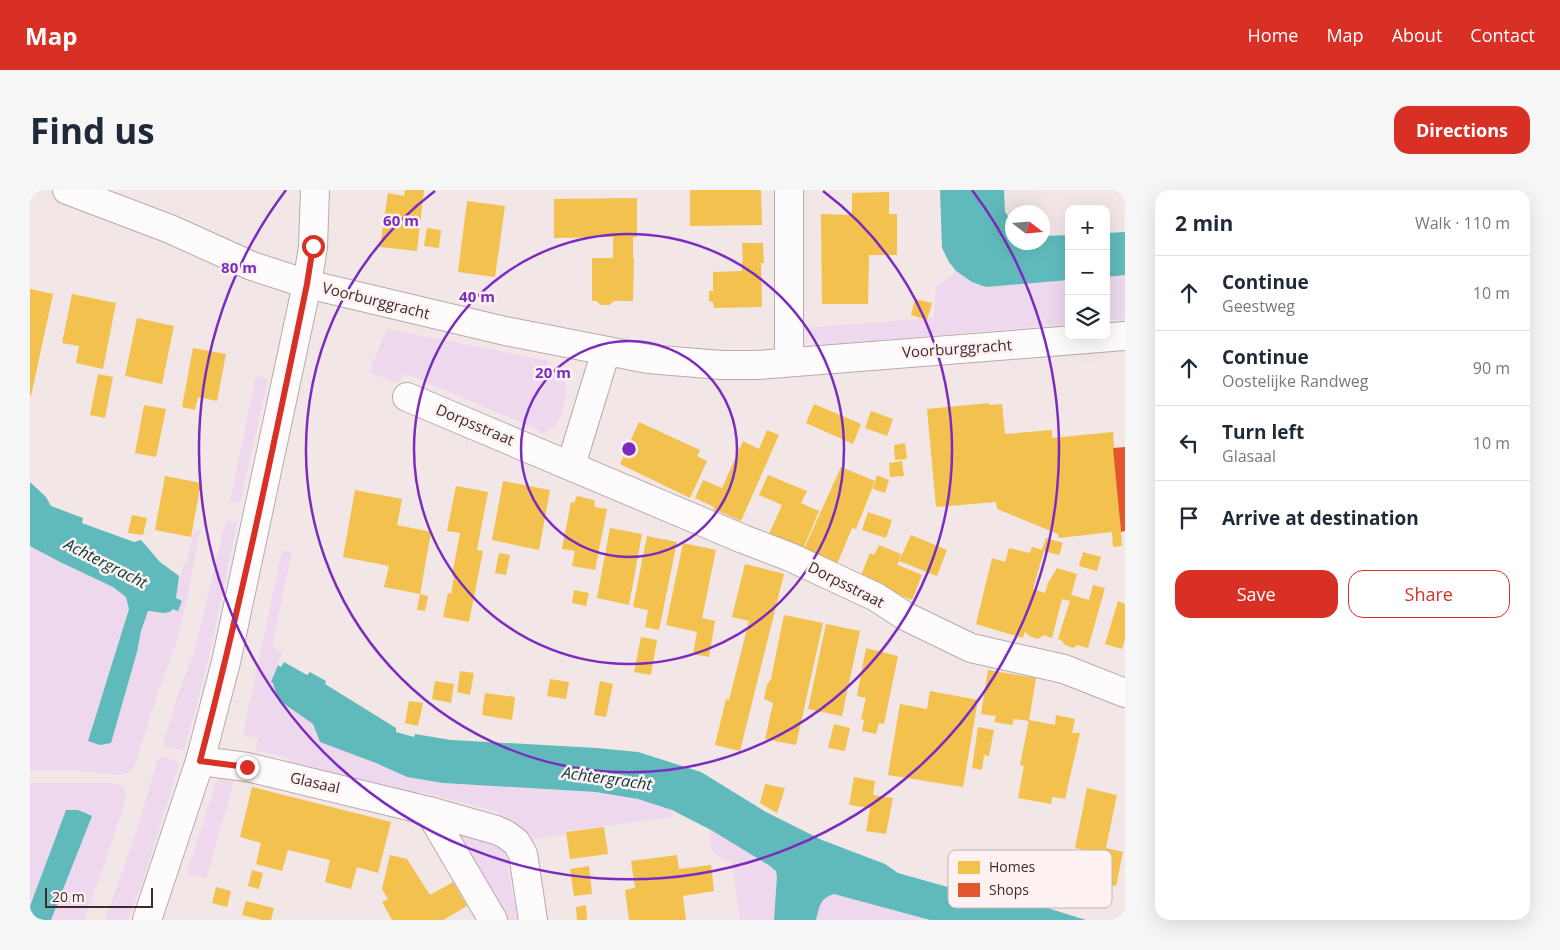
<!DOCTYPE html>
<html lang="en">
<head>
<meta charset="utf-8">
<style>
	:root { --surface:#fff; --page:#f6f6f7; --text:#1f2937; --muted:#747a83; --line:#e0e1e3; --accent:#d93025 }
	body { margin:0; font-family:"Open Sans",sans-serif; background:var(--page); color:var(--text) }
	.controls { position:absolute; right:15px; top:15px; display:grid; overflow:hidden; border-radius:10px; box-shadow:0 5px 20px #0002 }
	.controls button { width:45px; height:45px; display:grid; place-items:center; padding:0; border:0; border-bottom:1px solid var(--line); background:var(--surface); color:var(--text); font:25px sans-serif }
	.compass { position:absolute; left:975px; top:15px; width:45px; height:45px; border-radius:50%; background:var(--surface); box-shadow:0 5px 20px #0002; rotate:106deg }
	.scale { position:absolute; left:15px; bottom:12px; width:108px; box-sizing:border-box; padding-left:5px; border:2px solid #402a2b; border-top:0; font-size:14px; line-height:18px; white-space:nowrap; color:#402a2b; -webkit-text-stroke:4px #fdf1f1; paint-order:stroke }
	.stop { position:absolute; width:15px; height:15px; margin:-11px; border:4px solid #d93025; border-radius:50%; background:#fff }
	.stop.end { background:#d93025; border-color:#fff; box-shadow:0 1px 5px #0008 }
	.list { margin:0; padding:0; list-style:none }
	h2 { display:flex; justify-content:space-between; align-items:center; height:65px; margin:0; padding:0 20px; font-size:21px }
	h2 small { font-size:16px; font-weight:400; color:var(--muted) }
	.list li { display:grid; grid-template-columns:32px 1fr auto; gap:15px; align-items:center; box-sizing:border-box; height:75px; padding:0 20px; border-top:1px solid var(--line) }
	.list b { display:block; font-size:19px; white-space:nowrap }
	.list p { margin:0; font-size:16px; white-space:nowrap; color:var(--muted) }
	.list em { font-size:16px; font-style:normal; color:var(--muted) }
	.actions { display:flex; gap:10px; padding:15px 20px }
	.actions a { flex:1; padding:11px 0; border:1px solid var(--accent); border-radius:15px; text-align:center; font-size:18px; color:var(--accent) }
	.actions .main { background:var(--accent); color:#fff }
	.icon { flex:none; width:28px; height:28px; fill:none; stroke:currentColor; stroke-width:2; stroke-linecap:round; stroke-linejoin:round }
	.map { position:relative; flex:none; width:1095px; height:730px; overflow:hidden; border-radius:15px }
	header { display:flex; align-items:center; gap:30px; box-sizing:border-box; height:70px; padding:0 25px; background:var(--accent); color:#fff }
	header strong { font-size:24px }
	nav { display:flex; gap:28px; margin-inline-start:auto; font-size:18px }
	.intro { display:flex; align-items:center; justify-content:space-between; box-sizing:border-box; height:120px; padding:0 30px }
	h1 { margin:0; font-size:35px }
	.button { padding:12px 22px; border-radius:15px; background:var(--accent); color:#fff; font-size:18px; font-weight:700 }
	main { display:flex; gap:30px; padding:0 30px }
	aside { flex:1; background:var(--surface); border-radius:15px; box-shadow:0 5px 20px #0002 }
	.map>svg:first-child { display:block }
	.green { fill:#eed8ee }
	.water { fill:#60babb }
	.homes { fill:#f2c14e }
	.shops { fill:#e4572e }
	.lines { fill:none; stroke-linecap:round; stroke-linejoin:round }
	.street-casing { stroke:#b9aaab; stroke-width:30 }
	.secondary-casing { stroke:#b9aaab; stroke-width:30 }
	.street { stroke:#fdfbfb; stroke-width:28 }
	.secondary { stroke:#fdfbfb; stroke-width:28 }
	.route { stroke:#d93025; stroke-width:6 }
	.ring { fill:none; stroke:#7b2cbf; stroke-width:2.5 }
	.labels { text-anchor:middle; stroke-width:5; stroke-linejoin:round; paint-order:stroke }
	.street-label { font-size:15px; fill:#402a2b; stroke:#fdf1f1 }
	.water-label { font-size:16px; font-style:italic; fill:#00393a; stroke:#fdf1f1 }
	.key { fill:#fdf1f1; stroke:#c4b5b6; stroke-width:1 }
	.key-label { font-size:14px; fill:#402a2b }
	.centre { fill:#7b2cbf; stroke:#fdf1f1; stroke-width:2.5 }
	.ring-label { font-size:15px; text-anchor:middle; font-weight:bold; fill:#7b2cbf; stroke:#fdf1f1; stroke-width:5; stroke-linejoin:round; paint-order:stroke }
</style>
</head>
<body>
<header>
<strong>Map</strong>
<nav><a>Home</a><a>Map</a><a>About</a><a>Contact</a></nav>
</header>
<div class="intro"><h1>Find us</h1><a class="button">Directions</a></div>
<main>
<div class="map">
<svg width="1095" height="730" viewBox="0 0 1095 730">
	<rect width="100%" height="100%" fill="#f2e6e6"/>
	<g class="green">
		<polygon points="926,81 942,92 956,97 1039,90 1039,134 794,155 773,138 904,128 906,97"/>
		<polygon points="1095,85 1095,129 1076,130 1076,87"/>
		<path d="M 357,139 L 519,171 L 518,175 C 542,180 538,213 529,229 C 525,237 518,241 510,244 L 507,239 L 374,183 L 370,192 L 367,193 L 339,182 Z"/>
		<polygon points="226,186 238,189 210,313 200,311"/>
		<polygon points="196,330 207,332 178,472 154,561 135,556 134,552 146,510 163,466"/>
		<polygon points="164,339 170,341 156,414 147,450 123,517 104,578 100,582 91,585 48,581 0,581 0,356 30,372 83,397 96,407 99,419 58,550 107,462 111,441 118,421 133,423 143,419 148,421 152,412 146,408 149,386 151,385 154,372 157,374"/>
		<path d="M 252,361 L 262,362 L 242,456 L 252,462 L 241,492 L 243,493 C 245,504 250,511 259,518 L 346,573 L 377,587 L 413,593 L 566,602 L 608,609 L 642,620 L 644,627 L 536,641 L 536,644 L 499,650 C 492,637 482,631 468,626 L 468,622 L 391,602 L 389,606 L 258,572 L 258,568 L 225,560 L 228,549 L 213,544 Z"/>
		<polygon points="133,567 150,572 114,687 98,730 75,730 106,643 128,569"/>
		<polygon points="188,586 204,591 176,689 157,683"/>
		<polygon points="0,593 83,593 88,594 95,599 96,609 79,661 54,730 21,730 61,626 48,620 36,620 0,716"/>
		<polygon points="679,639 740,676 746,681 747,687 744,730 710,730 702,673 682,662"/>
		<polygon points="431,643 467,655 475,663 488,730 471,730 427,645"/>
		<path d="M 804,704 L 813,705 L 900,730 L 786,730 C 790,716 789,709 804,704 Z"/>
	</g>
	<g class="water">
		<polygon points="910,0 974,0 975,22 982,31 982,52 1012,52 1013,46 1039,45 1039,90 956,97 942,92 926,81 919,72 912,58"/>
		<polygon points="1095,42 1095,85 1076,87 1076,43"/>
		<polygon points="0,292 16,307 21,316 53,328 52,333 104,352 111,350 130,372 149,386 146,408 152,411 148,421 143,419 140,422 133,423 120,421 118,421 111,441 107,462 81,553 70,555 58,551 99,419 96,407 83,397 30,372 0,356"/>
		<path d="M 254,472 L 277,485 L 280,482 L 296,491 L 295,494 L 366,538 L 366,542 L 384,547 L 385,544 L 421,550 L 567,558 L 608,562 L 671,582 L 736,622 L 792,650 L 855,674 L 868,683 L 925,699 L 998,712 L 1056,730 L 900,730 L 804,704 C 789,709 790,716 786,730 L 744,730 L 747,687 L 746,681 L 740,676 L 681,640 L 642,620 L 608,609 L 566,602 L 413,593 L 377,587 L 346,573 L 290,552 L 283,534 L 250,511 L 245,500 L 243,493 L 241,492 L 248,475 L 251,477 Z"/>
		<polygon points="36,620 48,620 62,626 21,730 0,730 0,716"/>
	</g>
	<g class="homes">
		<polygon points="375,0 394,0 387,61 350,57 358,3 374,6"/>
		<polygon points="660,0 731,0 732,35 660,36"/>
		<polygon points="859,2 859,24 867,24 867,65 839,65 838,114 792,114 791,24 822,25 822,3"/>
		<polygon points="607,8 607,47 603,47 603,69 604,68 603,111 584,111 579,115 570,115 567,111 562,111 562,68 583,68 583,47 524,48 524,9"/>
		<polygon points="437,11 475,16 465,87 428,82"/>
		<polygon points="397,38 411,40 409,58 394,56"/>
		<polygon points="712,53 733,53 734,73 731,73 732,117 684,118 683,112 679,111 679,101 683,101 683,82 712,81 712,72 713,72"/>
		<polygon points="0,99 23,104 1,206 0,206"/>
		<polygon points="42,104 86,113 73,179 46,173 49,156 32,153"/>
		<polygon points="885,109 902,113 897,130 881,125"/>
		<polygon points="107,128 144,136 132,194 95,186"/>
		<polygon points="163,158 196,164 187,211 168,207 165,220 152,217"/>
		<polygon points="68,184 83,187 75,228 60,225"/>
		<polygon points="959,213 959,215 972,214 975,244 1022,240 1022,248 1083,242 1092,356 1083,357 1082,342 1029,348 1028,344 967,319 966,312 906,317 897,219"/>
		<polygon points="784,214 831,234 823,254 776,233"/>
		<polygon points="114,215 136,219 126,267 105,263"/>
		<polygon points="841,221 863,229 857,246 835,238"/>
		<polygon points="609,232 670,260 667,266 677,271 660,308 590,274"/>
		<polygon points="737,240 749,245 711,331 683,319 684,317 665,308 673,290 692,298 713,251 729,259"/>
		<polygon points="875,253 877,269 865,270 864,255"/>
		<polygon points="872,271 874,286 860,287 859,273"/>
		<polygon points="811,277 845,291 826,339 822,338 807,374 774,359"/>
		<polygon points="738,285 777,301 771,313 789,321 773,359 739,344 752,315 729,305"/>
		<polygon points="847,285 859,290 855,303 843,299"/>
		<polygon points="135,286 171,293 161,347 125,340"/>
		<polygon points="473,291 520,300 509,360 462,350"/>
		<polygon points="426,296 458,302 447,360 453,361 439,432 413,427 418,403 421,404 424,387 422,386 430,343 417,341"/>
		<polygon points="325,300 372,309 367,335 401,342 390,404 354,397 359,376 313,367"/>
		<polygon points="547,306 564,310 565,317 577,319 565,380 542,376 545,361 532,359 541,312 544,313"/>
		<polygon points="838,322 862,330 856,348 832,340"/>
		<polygon points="102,325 117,328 113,345 98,343"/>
		<polygon points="580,338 612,344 599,415 567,408"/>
		<polygon points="881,345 917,360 907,386 869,371"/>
		<polygon points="617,346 647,352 629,440 615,437 618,420 603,417"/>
		<polygon points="1016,348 1033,353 1029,365 1014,361 1003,399 1015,403 1018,393 1027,378 1047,384 1041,405 1059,410 1063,395 1075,398 1058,458 1047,455 1043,458 1035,455 1031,450 1028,449 1040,411 1032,409 1022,448 1014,445 1008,449 999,446 995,441 993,448 946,434 962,368 975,372 979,358 1000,363 1002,357 1012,360"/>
		<polygon points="653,353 686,360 672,428 685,431 679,467 663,464 667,442 636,435"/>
		<polygon points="849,355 871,364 867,376 868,375 892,385 882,410 830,388 840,363 844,365"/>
		<polygon points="1053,362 1071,367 1067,381 1049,376"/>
		<polygon points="469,363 480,365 476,385 465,383"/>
		<polygon points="715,374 754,384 710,561 685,555 696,509 699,510 719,431 702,427"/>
		<polygon points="544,400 559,403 556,416 542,413"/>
		<polygon points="390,404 398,406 395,421 387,420"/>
		<polygon points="1088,411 1095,414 1095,449 1092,459 1075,454"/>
		<polygon points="754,425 793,433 766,555 735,549 743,513 734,509 737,495 741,489"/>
		<polygon points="796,434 830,441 812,526 778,519"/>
		<polygon points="611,447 627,450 621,485 604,482"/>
		<polygon points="836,458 868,466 854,534 849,533 846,544 832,541 834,530 831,529 836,508 827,506"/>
		<polygon points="958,480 1006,488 999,531 984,529 982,535 964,532 966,526 951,524"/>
		<polygon points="430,481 444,483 440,505 427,502"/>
		<polygon points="520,489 539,492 536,509 517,506"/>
		<polygon points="405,491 424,494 421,513 402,509"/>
		<polygon points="570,491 583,494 576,527 564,525"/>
		<polygon points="900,501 948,510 933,597 858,585 870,514 897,519"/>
		<polygon points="455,503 485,507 482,530 452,525"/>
		<polygon points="379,511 393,513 388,536 375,533"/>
		<polygon points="1026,525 1045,529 1042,543 1050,543 1035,609 1022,607 1021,614 988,608 994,576 990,575 999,530 1025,535"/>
		<polygon points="804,534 820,538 815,561 798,558"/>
		<polygon points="948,537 964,540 959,566 954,565 952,580 942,578"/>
		<polygon points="824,587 845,591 843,605 863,608 856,644 836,641 840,618 819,615"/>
		<polygon points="735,594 755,598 747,623 730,613"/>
		<polygon points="222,597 361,632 348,683 327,677 321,699 295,692 300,670 258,660 252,681 226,674 231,653 210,647"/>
		<polygon points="1057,598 1087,605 1076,658 1093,662 1086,696 1069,693 1075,664 1045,658"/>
		<polygon points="574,637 578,664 540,669 536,642"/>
		<polygon points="360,665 377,669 400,705 423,692 437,716 413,730 362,730 352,712 358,709 352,699"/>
		<polygon points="647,665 649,679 681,675 684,701 653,706 656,730 599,730 595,700 605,698 601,671"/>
		<polygon points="559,676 562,704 544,706 540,679"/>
		<polygon points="222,680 233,683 229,699 218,696"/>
		<polygon points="186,697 201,701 197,717 182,713"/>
		<polygon points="216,711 244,718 241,730 232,730 212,725"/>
		<polygon points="556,715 557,730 547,730 546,717"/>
	</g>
	<polygon class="shops" points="1095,257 1095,341 1091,342 1083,258"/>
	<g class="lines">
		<defs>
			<g id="street">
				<polyline points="759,0 759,172"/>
				<polyline points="377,207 713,349 760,367 846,407 875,426 941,458 1034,479 1095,503"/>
				<polyline points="541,275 576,161"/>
				<polyline points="170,571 217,577 399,621 463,730"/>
				<polyline points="399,621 466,640 475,644 486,652 493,664 503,730"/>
			</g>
			<g id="secondary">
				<polyline points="37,0 140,39 222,76 277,94 475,141 618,169 691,175 727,175 1095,146"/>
				<polyline points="117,730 170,571 196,472 277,94 283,57 285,0"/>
			</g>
		</defs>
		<use href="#street" class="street-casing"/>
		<use href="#secondary" class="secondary-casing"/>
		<use href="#street" class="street"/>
		<use href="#secondary" class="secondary"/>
	</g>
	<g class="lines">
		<path class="route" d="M 217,577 L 170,571 C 211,414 244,254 277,94 L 283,56"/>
	</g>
	<g class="ring">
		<circle cx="599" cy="259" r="108"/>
		<circle cx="599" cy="259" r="215"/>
		<path d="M793 1A323 323 0 1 1 405 1"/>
		<path d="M942 0A430 430 0 1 1 256 0"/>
	</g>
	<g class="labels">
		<g class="street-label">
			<text transform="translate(346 111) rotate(14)" y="5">Voorburggracht</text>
			<text transform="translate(927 159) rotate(-4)" y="5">Voorburggracht</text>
			<text transform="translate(445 235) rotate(23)" y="5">Dorpsstraat</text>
			<text transform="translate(816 395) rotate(27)" y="5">Dorpsstraat</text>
			<text transform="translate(285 593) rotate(13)" y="5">Glasaal</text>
		</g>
		<g class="water-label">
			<text transform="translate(76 373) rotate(27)" y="6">Achtergracht</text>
			<text transform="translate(577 588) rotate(8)" y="6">Achtergracht</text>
		</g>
	</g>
	<rect x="918" y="660" width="164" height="58" rx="8" class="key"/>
	<rect x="928" y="671" width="22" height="13" fill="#f2c14e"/>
	<rect x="928" y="693" width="22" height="14" fill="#e4572e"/>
	<g class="key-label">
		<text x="959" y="682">Homes</text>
		<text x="959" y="705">Shops</text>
	</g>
	<circle cx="599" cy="259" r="8" class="centre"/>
	<g class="ring-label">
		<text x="371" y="36">60 m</text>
		<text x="209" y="83">80 m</text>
		<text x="447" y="112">40 m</text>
		<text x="523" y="188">20 m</text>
	</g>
</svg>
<div class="controls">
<button>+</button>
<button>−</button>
<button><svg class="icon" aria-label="layers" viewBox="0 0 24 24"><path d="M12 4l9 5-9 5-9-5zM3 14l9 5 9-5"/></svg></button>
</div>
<svg class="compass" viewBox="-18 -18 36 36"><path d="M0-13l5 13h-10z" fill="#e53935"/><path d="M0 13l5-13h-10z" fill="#747a83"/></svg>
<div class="scale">20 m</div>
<div class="stop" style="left:283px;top:56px"></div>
<div class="stop end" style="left:217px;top:577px"></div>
</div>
<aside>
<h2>2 min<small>Walk · 110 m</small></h2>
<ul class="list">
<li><svg class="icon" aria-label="ahead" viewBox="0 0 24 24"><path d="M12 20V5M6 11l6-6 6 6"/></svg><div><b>Continue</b><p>Geestweg</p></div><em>10 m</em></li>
<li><svg class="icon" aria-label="ahead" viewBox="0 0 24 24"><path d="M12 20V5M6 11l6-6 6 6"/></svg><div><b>Continue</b><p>Oostelijke Randweg</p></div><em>90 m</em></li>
<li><svg class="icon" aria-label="left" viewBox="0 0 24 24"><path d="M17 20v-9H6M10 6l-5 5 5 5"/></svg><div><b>Turn left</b><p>Glasaal</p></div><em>10 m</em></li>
<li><svg class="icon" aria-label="arrive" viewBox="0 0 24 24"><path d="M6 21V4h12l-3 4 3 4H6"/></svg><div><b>Arrive at destination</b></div></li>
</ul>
<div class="actions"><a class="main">Save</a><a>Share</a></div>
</aside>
</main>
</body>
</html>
